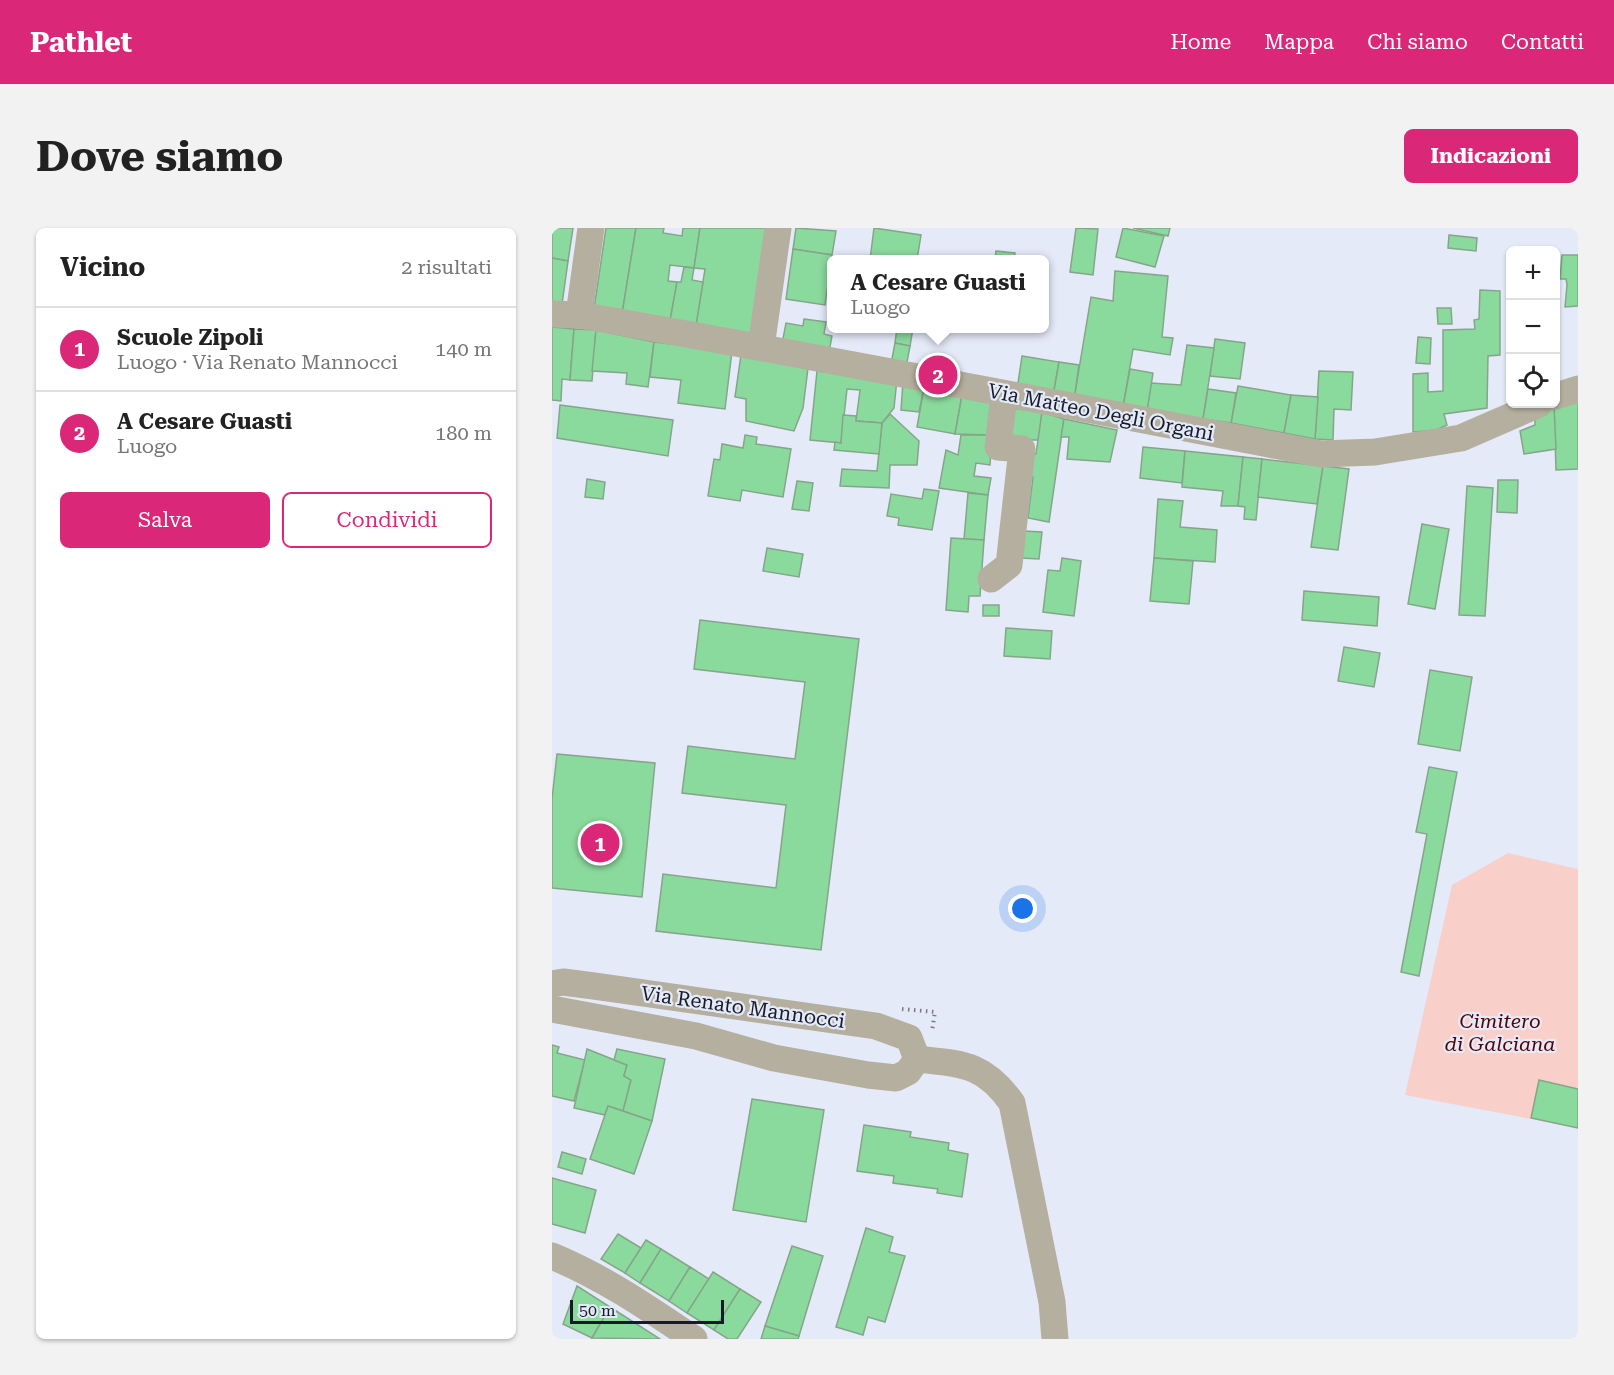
<!DOCTYPE html>
<html lang="it">
<head>
<meta charset="utf-8">
<style>
	:root { --surface:#fff; --page:#f2f2f2; --text:#222; --muted:#767676; --line:#e0e0e0; --accent:#db2777 }
	body { margin:0; font-family:"Roboto Serif",serif; background:var(--page); color:var(--text) }
	.controls { position:absolute; right:18px; top:18px; display:grid; overflow:hidden; border-radius:9px; box-shadow:0 2px 4px #0004 }
	.controls button { width:54px; height:54px; display:grid; place-items:center; padding:0; border:0; border-bottom:2px solid var(--line); background:var(--surface); color:var(--text); font:30px sans-serif }
	.scale { position:absolute; left:18px; bottom:15px; width:154px; box-sizing:border-box; padding-left:6px; border:3px solid #171b28; border-top:0; font-size:16px; line-height:21px; white-space:nowrap; color:#171b28; -webkit-text-stroke:4px #e5eaf9; paint-order:stroke }
	.you { position:absolute; left:471px; top:681px; width:21px; height:21px; margin:-15px; border:4px solid #fff; border-radius:50%; background:#1a73e8; box-shadow:0 0 0 9px #1a73e833 }
	.badge { display:grid; place-items:center; width:39px; height:39px; border-radius:50%; background:var(--accent); color:#fff; font-size:20px; font-weight:700 }
	.pin { position:absolute; translate:-50% -50%; border:3px solid #fff; box-shadow:0 2px 6px #0006 }
	.popup { position:absolute; left:275px; top:27px; width:222px; height:78px; box-sizing:border-box; display:grid; place-content:center; border-radius:9px; background:var(--surface); filter:drop-shadow(0 2px 4px #0005); font-size:20px; white-space:nowrap; color:var(--muted) }
	.popup b { font-size:22px; color:var(--text) }
	.popup::after { content:''; position:absolute; left:50%; top:100%; margin-left:-12px; border:12px solid transparent; border-top-color:var(--surface) }
	.list { margin:0; padding:0; list-style:none }
	h2 { display:flex; justify-content:space-between; align-items:center; height:78px; margin:0; padding:0 24px; font-size:26px }
	h2 small { font-size:20px; font-weight:400; color:var(--muted) }
	.list li { display:grid; grid-template-columns:39px 1fr auto; gap:18px; align-items:center; box-sizing:border-box; height:84px; padding:0 24px; border-top:2px solid var(--line) }
	.list b { display:block; font-size:22px; white-space:nowrap }
	.list p { margin:0; font-size:20px; white-space:nowrap; color:var(--muted) }
	.list em { font-size:20px; font-style:normal; color:var(--muted) }
	.actions { display:flex; gap:12px; padding:18px 24px }
	.actions a { flex:1; padding:14px 0; border:2px solid var(--accent); border-radius:9px; text-align:center; font-size:21px; color:var(--accent) }
	.actions .main { background:var(--accent); color:#fff }
	.icon { flex:none; width:33px; height:33px; fill:none; stroke:currentColor; stroke-width:2; stroke-linecap:round; stroke-linejoin:round }
	.map { position:relative; flex:none; width:1026px; height:1111px; overflow:hidden; border-radius:9px }
	header { display:flex; align-items:center; gap:36px; box-sizing:border-box; height:84px; padding:0 30px; background:var(--accent); color:#fff }
	header strong { font-size:28px }
	nav { display:flex; gap:33px; margin-inline-start:auto; font-size:21px }
	.intro { display:flex; align-items:center; justify-content:space-between; box-sizing:border-box; height:144px; padding:0 36px }
	h1 { margin:0; font-size:42px }
	.button { padding:15px 27px; border-radius:9px; background:var(--accent); color:#fff; font-size:21px; font-weight:700 }
	main { display:flex; gap:36px; padding:0 36px }
	aside { flex:1; background:var(--surface); border-radius:9px; box-shadow:0 2px 4px #0004 }
	.map>svg:first-child { display:block }
	.green { fill:#f9d0c9 }
	.building { fill:#8bda9d; stroke:#85a58a; stroke-width:1.5 }
	.lines { fill:none; stroke-linecap:round; stroke-linejoin:round }
	.path { stroke:#777b89; stroke-width:4; stroke-dasharray:1.5 4.5; stroke-linecap:butt }
	.minor { stroke:#b5af9f; stroke-width:27 }
	.labels { text-anchor:middle; stroke-width:4.5; stroke-linejoin:round; paint-order:stroke }
	.street-label { font-size:20px; fill:#171b28; stroke:#e5eaf9 }
	.park-label { font-size:20px; font-style:italic; fill:#560000; stroke:#e5eaf9 }
</style>
</head>
<body>
<header>
<strong>Pathlet</strong>
<nav><a>Home</a><a>Mappa</a><a>Chi siamo</a><a>Contatti</a></nav>
</header>
<div class="intro"><h1>Dove siamo</h1><a class="button">Indicazioni</a></div>
<main>
<aside>
<h2>Vicino<small>2 risultati</small></h2>
<ul class="list">
<li><span class="badge">1</span><div><b>Scuole Zipoli</b><p>Luogo · Via Renato Mannocci</p></div><em>140 m</em></li>
<li><span class="badge">2</span><div><b>A Cesare Guasti</b><p>Luogo</p></div><em>180 m</em></li>
</ul>
<div class="actions"><a class="main">Salva</a><a>Condividi</a></div>
</aside>
<div class="map">
<svg width="1026" height="1111" viewBox="0 0 1026 1111">
	<rect width="100%" height="100%" fill="#e5eaf9"/>
	<polygon class="green" points="956,625 1026,641 1026,900 853,867 900,657"/>
	<g class="building">
		<polygon points="0,0 21,0 16,33 0,30"/>
		<polygon points="54,0 84,0 70,86 42,81"/>
		<polygon points="84,0 112,0 111,5 130,8 131,0 148,0 142,40 118,37 116,53 125,54 118,93 70,86"/>
		<polygon points="148,0 217,0 200,106 144,97 153,41 142,40"/>
		<polygon points="244,0 284,3 280,27 241,21"/>
		<polygon points="322,0 369,7 365,32 318,32"/>
		<polygon points="524,0 546,1 541,47 518,44"/>
		<polygon points="571,0 612,8 603,39 564,29"/>
		<polygon points="581,0 618,0 616,8"/>
		<polygon points="897,7 925,10 924,23 896,20"/>
		<polygon points="241,21 280,27 273,77 234,71"/>
		<polygon points="444,23 463,25 462,32 443,32"/>
		<polygon points="1010,27 1026,27 1026,78 1013,79 1015,57 1014,51 1008,51"/>
		<polygon points="0,30 16,33 10,76 0,74"/>
		<polygon points="132,39 142,40 140,52 151,54 144,97 118,93 125,54 129,54"/>
		<polygon points="563,43 616,48 610,109 621,110 618,127 581,121 571,179 522,171 539,69 561,73"/>
		<polygon points="928,62 948,63 948,127 936,128 935,180 892,186 895,197 884,202 861,204 861,146 876,145 876,164 891,163 891,102 923,101 922,92 927,91"/>
		<polygon points="885,80 899,80 900,96 886,96"/>
		<polygon points="252,91 274,94 272,106 280,108 277,124 230,116 234,95 251,98"/>
		<polygon points="0,99 22,101 18,152 10,151 9,173 0,172"/>
		<polygon points="345,100 361,100 358,118 343,115"/>
		<polygon points="22,101 44,102 40,153 18,152"/>
		<polygon points="44,102 102,114 96,159 74,156 75,145 40,143"/>
		<polygon points="866,109 879,110 878,136 864,135"/>
		<polygon points="663,111 693,115 688,151 658,148"/>
		<polygon points="102,114 180,123 173,181 126,175 129,152 98,149"/>
		<polygon points="343,115 358,118 354,139 339,136"/>
		<polygon points="635,117 662,120 651,191 595,183 599,155 629,157"/>
		<polygon points="189,127 256,140 251,180 242,203 194,193 194,171 183,169"/>
		<polygon points="470,128 507,134 501,168 465,162"/>
		<polygon points="507,134 527,137 522,171 501,168"/>
		<polygon points="578,141 601,145 595,183 571,179"/>
		<polygon points="265,143 345,151 342,180 330,195 304,193 308,162 295,161 289,215 258,212"/>
		<polygon points="767,143 801,144 799,182 782,181 781,212 763,211"/>
		<polygon points="351,154 372,160 367,184 349,182"/>
		<polygon points="686,158 739,167 732,205 679,195"/>
		<polygon points="372,160 410,167 403,206 365,199"/>
		<polygon points="656,161 684,165 679,195 651,191"/>
		<polygon points="410,167 447,172 440,207 403,206"/>
		<polygon points="739,167 766,169 763,211 732,205"/>
		<polygon points="1026,169 1026,241 1004,242 1002,178"/>
		<polygon points="8,177 121,192 116,228 5,210"/>
		<polygon points="1002,178 1004,221 972,226 968,203 983,197 983,183"/>
		<polygon points="459,180 490,184 487,212 456,212"/>
		<polygon points="490,184 512,191 497,294 476,290 481,249 476,248 477,225 484,226"/>
		<polygon points="338,186 367,213 365,237 338,237 337,260 288,258 290,241 325,243 330,195"/>
		<polygon points="291,187 304,188 304,193 330,195 327,226 282,222 283,214 289,215"/>
		<polygon points="512,191 565,202 558,234 515,231 517,209 509,209"/>
		<polygon points="193,207 205,209 204,216 239,221 231,269 190,262 188,273 156,268 162,231 168,232 170,216 191,220"/>
		<polygon points="409,207 440,207 438,237 424,235 422,248 439,250 436,267 387,260 394,222 406,227"/>
		<polygon points="591,219 633,223 630,255 588,250"/>
		<polygon points="633,223 691,229 686,278 669,278 671,263 630,259"/>
		<polygon points="691,229 710,231 704,292 692,291 693,279 686,278"/>
		<polygon points="710,231 771,238 765,276 706,269"/>
		<polygon points="771,238 797,241 786,322 759,319"/>
		<polygon points="35,251 53,254 51,271 33,269"/>
		<polygon points="946,252 966,252 965,285 945,284"/>
		<polygon points="245,253 261,255 257,283 240,281"/>
		<polygon points="915,258 941,260 933,388 907,387"/>
		<polygon points="372,261 387,263 380,302 346,297 347,290 335,288 339,266 370,271"/>
		<polygon points="416,265 436,267 432,312 412,311"/>
		<polygon points="606,271 631,273 628,299 665,302 663,334 602,330"/>
		<polygon points="870,296 897,301 883,381 856,376"/>
		<polygon points="472,303 490,304 487,331 469,330"/>
		<polygon points="399,310 432,312 428,368 417,368 416,384 394,382"/>
		<polygon points="215,320 251,326 247,349 211,343"/>
		<polygon points="510,330 529,333 522,388 491,384 496,342 508,343"/>
		<polygon points="602,330 641,333 637,376 598,373"/>
		<polygon points="752,363 827,369 825,398 750,392"/>
		<rect x="431" y="377" width="16" height="11"/>
		<polygon points="148,392 307,411 269,722 104,703 111,646 224,660 234,577 130,565 136,518 243,531 253,454 142,441"/>
		<polygon points="454,400 500,403 498,431 452,428"/>
		<polygon points="792,419 828,425 822,459 786,453"/>
		<polygon points="878,442 920,449 908,523 866,516"/>
		<polygon points="5,526 103,535 90,669 0,660 0,571"/>
		<polygon points="877,539 905,544 867,748 849,744 875,606 864,604"/>
		<polygon points="0,817 7,819 5,825 33,832 22,873 0,868"/>
		<polygon points="35,821 75,837 72,848 79,852 71,883 56,878 53,887 22,880"/>
		<polygon points="65,821 113,831 100,893 71,883 79,852 72,848 75,837 62,832"/>
		<polygon points="987,852 1026,861 1026,900 979,890"/>
		<polygon points="200,871 272,882 254,994 181,982"/>
		<polygon points="56,878 100,893 82,946 38,931"/>
		<polygon points="312,897 359,904 358,909 397,915 396,922 416,926 410,969 385,965 386,961 341,955 342,948 305,943"/>
		<polygon points="10,924 34,931 30,946 6,939"/>
		<polygon points="0,950 44,962 33,1005 0,996"/>
		<polygon points="314,1000 341,1009 337,1024 353,1028 333,1094 316,1089 311,1107 284,1099"/>
		<polygon points="66,1006 89,1020 73,1045 49,1031"/>
		<polygon points="94,1012 109,1021 88,1055 73,1045"/>
		<polygon points="240,1018 271,1028 247,1108 213,1098"/>
		<polygon points="109,1021 138,1039 117,1073 88,1055"/>
		<polygon points="138,1039 157,1051 135,1085 117,1073"/>
		<polygon points="161,1044 188,1061 162,1102 135,1085"/>
		<polygon points="25,1058 58,1079 40,1110 11,1096"/>
		<polygon points="188,1061 209,1074 185,1111 176,1111 162,1102"/>
		<polygon points="58,1079 108,1111 40,1110"/>
		<polygon points="213,1098 247,1108 246,1111 209,1111"/>
	</g>
	<g class="lines">
		<polyline class="path" points="350,781 383,784 380,803"/>
		<g class="minor">
			<path d="M 0,86 L 27,87 C 275,130 522,179 769,226 L 823,224 L 909,210 L 987,176"/>
			<polyline points="27,87 39,0"/>
			<polyline points="209,119 226,0"/>
			<polyline points="1004,168 1026,161"/>
			<polyline points="439,351 457,337 470,221 446,219 452,166"/>
			<polyline points="0,756 11,754 42,758 324,798 357,810 365,831 356,844 344,850 316,847 222,830 144,808 0,781"/>
			<path d="M 365,831 C 410,836 432,835 460,875 L 500,1074 L 503,1111"/>
			<path d="M 0,1028 C 51,1049 96,1080 142,1111"/>
		</g>
	</g>
	<g class="labels">
		<g class="street-label">
			<text transform="translate(549 184) rotate(11)" y="7">Via Matteo Degli Organi</text>
			<text transform="translate(191 779) rotate(8)" y="7">Via Renato Mannocci</text>
		</g>
		<g class="park-label">
			<text x="948" y="800">Cimitero<tspan x="948" dy="23">di Galciana</tspan></text>
		</g>
	</g>
</svg>
<div class="controls">
<button>+</button>
<button>−</button>
<button><svg class="icon" aria-label="locate" viewBox="0 0 24 24"><circle cx="12" cy="12" r="6"/><path d="M12 2v4M12 18v4M2 12h4M18 12h4"/></svg></button>
</div>
<div class="scale">50 m</div>
<div class="you"></div>
<div class="pin badge" style="left:48px;top:615px">1</div>
<div class="pin badge" style="left:386px;top:147px">2</div>
<div class="popup"><b>A Cesare Guasti</b>Luogo</div>
</div>
</main>
</body>
</html>
